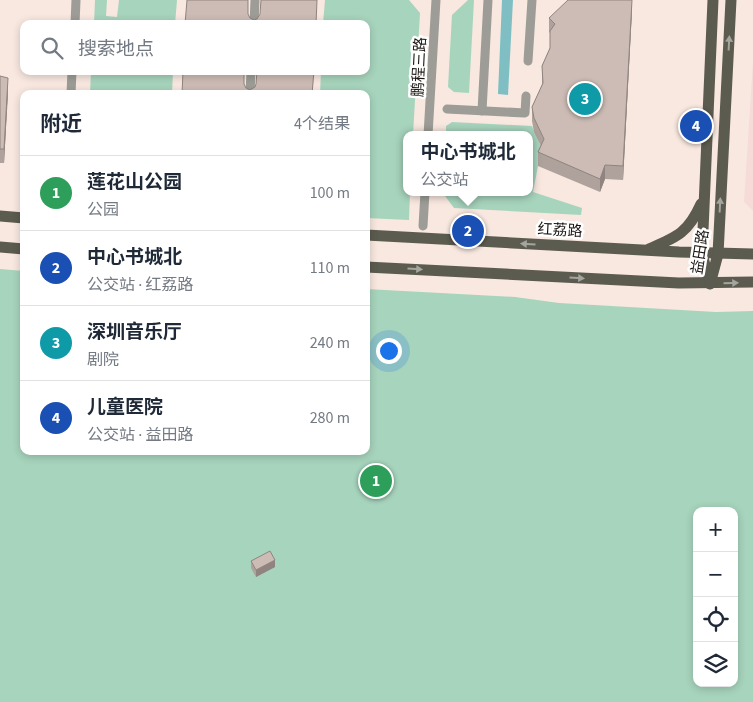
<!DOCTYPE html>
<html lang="zh">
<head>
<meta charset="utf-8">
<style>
	:root { --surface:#fff; --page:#f6f6f7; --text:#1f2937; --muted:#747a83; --line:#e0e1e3; --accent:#2563eb }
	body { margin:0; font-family:"Source Sans 3","Noto Sans SC",sans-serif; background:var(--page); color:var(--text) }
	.controls { position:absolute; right:15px; bottom:15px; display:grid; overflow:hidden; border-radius:10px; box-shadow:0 2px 8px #0003 }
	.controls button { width:45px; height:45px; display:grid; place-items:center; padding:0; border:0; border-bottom:1px solid var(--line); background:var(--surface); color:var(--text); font:25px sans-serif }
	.you { position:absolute; left:388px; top:350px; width:18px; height:18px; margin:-12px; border:4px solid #fff; border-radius:50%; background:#1a73e8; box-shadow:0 0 0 8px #1a73e833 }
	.badge { display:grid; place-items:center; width:32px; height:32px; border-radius:50%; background:var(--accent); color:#fff; font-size:16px; font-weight:700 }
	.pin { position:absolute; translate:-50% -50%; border:2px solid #fff; box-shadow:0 1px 5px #0006 }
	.popup { position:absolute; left:403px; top:131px; width:130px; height:65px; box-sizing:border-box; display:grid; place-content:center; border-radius:10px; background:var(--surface); filter:drop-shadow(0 1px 4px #0005); font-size:16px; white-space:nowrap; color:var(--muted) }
	.popup b { font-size:19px; color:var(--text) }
	.popup::after { content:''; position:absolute; left:50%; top:100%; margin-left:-10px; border:10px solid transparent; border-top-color:var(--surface) }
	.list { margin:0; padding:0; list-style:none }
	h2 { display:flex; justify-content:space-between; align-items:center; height:65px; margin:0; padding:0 20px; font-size:21px }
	h2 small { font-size:16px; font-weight:400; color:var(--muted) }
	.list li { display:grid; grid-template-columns:32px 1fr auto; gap:15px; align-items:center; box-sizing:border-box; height:75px; padding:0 20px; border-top:1px solid var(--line) }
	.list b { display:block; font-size:19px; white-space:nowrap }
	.list p { margin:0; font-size:16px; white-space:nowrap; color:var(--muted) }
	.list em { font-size:16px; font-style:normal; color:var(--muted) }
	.icon { flex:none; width:28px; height:28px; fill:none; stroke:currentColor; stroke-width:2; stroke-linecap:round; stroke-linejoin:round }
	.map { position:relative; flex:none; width:753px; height:702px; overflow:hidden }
	.search { position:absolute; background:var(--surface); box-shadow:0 2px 8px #0003; left:20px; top:20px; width:350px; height:55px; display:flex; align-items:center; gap:12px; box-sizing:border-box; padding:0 18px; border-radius:10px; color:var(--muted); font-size:19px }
	.panel { position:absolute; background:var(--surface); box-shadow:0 2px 8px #0003; left:20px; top:90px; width:350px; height:365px; border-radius:10px }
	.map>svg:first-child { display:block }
	.medical { fill:#f6dbd8 }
	.green { fill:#a7d4bd; fill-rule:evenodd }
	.water { fill:#7fbfc4 }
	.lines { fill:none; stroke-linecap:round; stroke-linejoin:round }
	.minor { stroke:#9d9c96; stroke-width:9 }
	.major { stroke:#5c5b50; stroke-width:11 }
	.wall { fill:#afa29c }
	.shaded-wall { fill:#8f847f }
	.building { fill:#ccbcb5; stroke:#8f847f }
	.oneway { fill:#a5a59f }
	.labels { text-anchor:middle; stroke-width:5; stroke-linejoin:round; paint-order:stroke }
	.street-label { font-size:15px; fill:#1b1613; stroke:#fff }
</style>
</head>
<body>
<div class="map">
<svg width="753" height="702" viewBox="0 0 753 702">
	<rect width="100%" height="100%" fill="#f8e8e0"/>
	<polygon class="medical" points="753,62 753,211 744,202"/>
	<g class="green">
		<polygon points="95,0 107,0 106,16 117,17 119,0 177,0 175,24 94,24"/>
		<polygon points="325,0 409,0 420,13 413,135 407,135 407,192 410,192 409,220 366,218 366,94 320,94 321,71 366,71 366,24 323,24"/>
		<polygon points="468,0 474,0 469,93 454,92 448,87 452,15"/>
		<polygon points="91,71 173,71 172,94 90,94"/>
		<polygon points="452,122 532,126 544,153 538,166 533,192 582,208 581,215 454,208 442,192 529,192 529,135 446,135 446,126"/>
		<path d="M 0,269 L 24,271 L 24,451 L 366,451 L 366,289 L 515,297 L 559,303 L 716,312 L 753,311 L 753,702 L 0,702 ZM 697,511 L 734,511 L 734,683 L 697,683 Z"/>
	</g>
	<polygon class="water" points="502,0 513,0 508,95 498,94"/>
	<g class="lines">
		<g class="minor">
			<polyline points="75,24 76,0"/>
			<polyline points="254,24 255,0"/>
			<polyline points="528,61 532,0"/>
			<polyline points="71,94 72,71"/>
			<polyline points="250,94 251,71"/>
			<polyline points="447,109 525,113 526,96"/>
			<polyline points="482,111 488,0"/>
			<polyline points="428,135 436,0"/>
			<polyline points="423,226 425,192"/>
		</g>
		<g class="major">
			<polyline points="0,216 24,218"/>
			<polyline points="366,235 679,252 753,254"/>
			<polyline points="0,247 24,249"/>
			<path d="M 649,249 C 677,237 688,233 701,204"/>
			<polyline points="366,267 679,283 753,282"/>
			<polyline points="709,282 702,253 713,0"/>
			<polyline points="710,284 718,254 731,0"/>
		</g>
	</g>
	<g class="wall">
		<polygon points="632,10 623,180 605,179 600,192 538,166 538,152 541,146 534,132 532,121 532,107 542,85 542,66 550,48 550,33 549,32 549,18"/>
		<polygon points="0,76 8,92 4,163 0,163"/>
		<polygon points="251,561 275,567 256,577 251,568"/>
	</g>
	<g class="shaded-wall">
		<polygon points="632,0 632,10 623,180 623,166"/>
		<polygon points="8,78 8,92 4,163 4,149"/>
		<polygon points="605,165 605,179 600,192 600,179"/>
		<polygon points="275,560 275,567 256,577 256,570"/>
	</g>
	<g class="building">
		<polygon points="187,0 248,0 248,14 250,18 254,20 257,19 260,14 261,0 317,0 316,24 185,24"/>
		<polygon points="568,0 632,0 623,166 605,165 600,179 538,152 544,139 534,118 532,107 543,83 542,66 550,48 550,31 555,24 549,18"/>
		<polygon points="183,71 244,71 244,84 246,88 250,90 255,87 256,84 257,71 314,71 312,94 182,94"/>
		<polygon points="0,76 8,78 4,149 0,149"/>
		<polygon points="270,551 275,560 256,570 251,561"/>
	</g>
	<defs><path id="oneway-solid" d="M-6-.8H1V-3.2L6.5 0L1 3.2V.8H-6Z" transform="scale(1.25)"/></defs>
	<g class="oneway">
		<use href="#oneway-solid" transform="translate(729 43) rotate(-87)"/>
		<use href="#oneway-solid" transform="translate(720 205) rotate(-87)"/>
		<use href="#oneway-solid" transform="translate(528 244) rotate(-177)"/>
		<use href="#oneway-solid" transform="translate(415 269) rotate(3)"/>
		<use href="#oneway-solid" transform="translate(577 278) rotate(3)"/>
		<use href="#oneway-solid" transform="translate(731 283) rotate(-2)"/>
	</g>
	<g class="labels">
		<g class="street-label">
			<text transform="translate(419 67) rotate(-87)" y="5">鹏程三路</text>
			<text transform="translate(560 230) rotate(3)" y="5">红荔路</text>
			<text transform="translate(700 252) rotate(-81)" y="5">益田路</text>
		</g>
	</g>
</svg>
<div class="controls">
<button>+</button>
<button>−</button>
<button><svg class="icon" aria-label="locate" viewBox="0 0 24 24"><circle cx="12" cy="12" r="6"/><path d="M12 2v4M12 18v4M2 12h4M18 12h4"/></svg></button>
<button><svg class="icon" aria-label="layers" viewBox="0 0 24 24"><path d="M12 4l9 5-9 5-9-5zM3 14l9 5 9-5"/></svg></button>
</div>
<div class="you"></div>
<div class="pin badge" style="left:376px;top:481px;background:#2e9e5b">1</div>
<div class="pin badge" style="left:468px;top:231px;background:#1a4fb4">2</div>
<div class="popup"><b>中心书城北</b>公交站</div>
<div class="pin badge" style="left:585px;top:99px;background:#0f9aa8">3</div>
<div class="pin badge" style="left:696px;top:126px;background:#1a4fb4">4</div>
<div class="search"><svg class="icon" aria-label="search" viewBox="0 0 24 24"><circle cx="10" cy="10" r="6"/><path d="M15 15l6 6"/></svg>搜索地点</div>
<section class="panel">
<h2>附近<small>4个结果</small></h2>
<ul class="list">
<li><span class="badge" style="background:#2e9e5b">1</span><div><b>莲花山公园</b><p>公园</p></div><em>100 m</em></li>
<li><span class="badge" style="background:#1a4fb4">2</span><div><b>中心书城北</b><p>公交站 · 红荔路</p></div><em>110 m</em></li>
<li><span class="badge" style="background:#0f9aa8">3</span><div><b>深圳音乐厅</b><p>剧院</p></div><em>240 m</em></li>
<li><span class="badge" style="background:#1a4fb4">4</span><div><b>儿童医院</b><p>公交站 · 益田路</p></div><em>280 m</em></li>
</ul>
</section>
</div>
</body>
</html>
